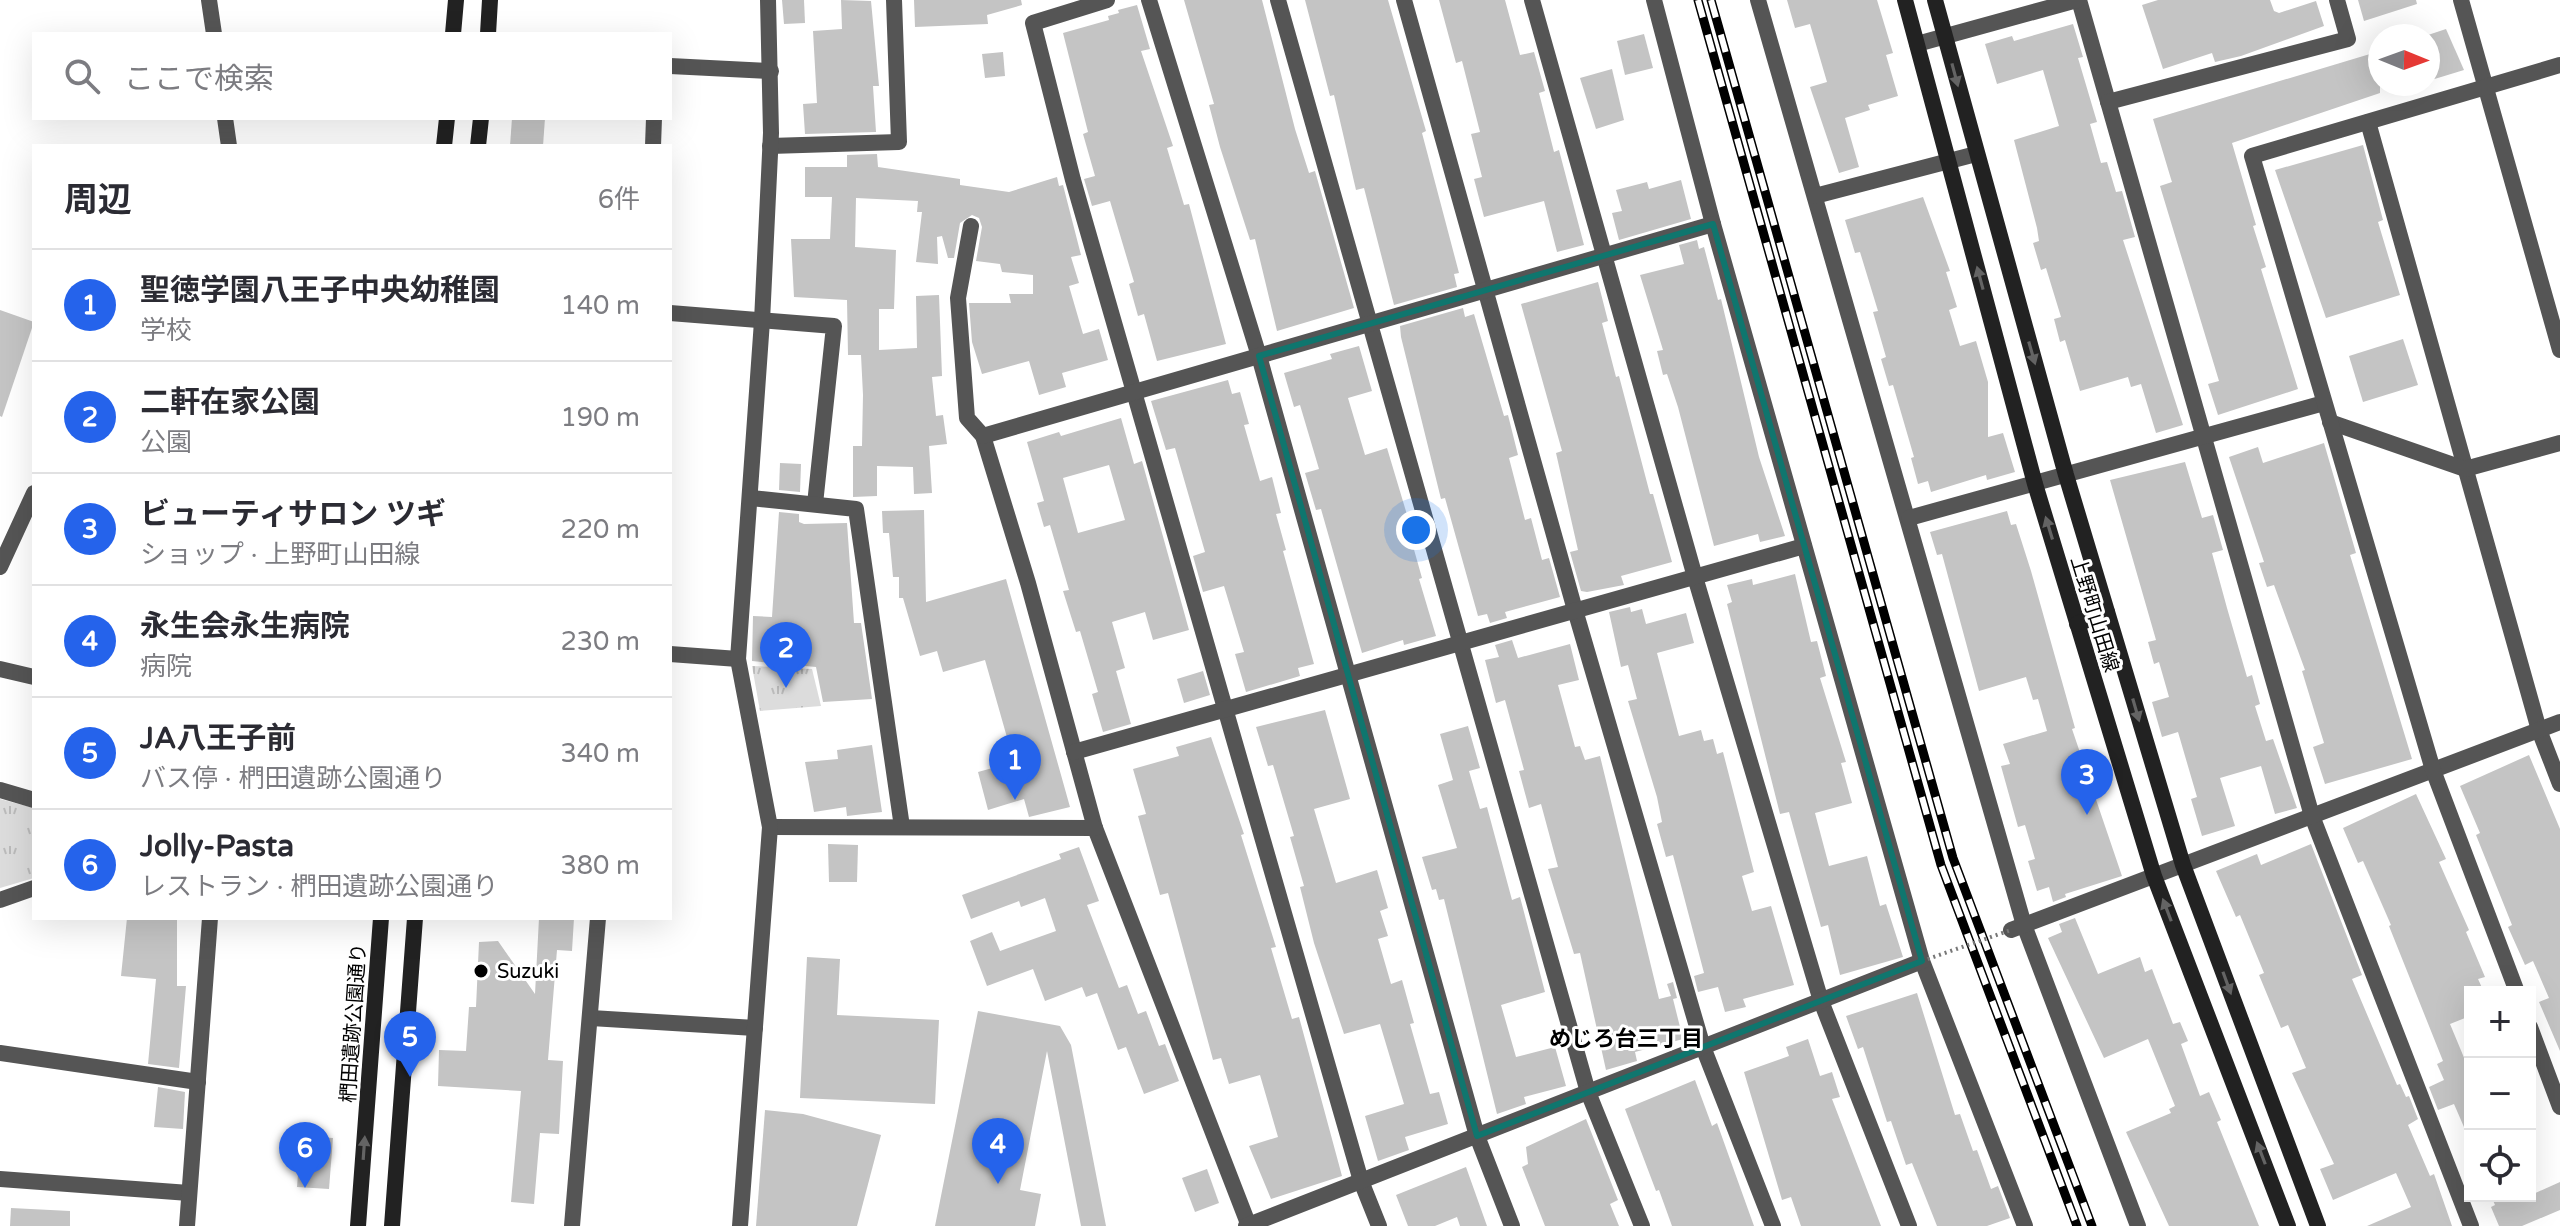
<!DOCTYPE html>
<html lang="ja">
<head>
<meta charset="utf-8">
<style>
	:root { --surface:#fff; --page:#f2f2f3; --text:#2b2b33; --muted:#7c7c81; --line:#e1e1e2; --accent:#2563eb }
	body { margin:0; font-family:"Varela Round","Noto Sans JP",sans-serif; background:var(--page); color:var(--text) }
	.controls { position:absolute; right:24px; bottom:24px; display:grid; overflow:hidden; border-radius:0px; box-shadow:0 8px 32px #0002 }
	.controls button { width:72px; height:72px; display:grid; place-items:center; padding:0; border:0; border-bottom:2px solid var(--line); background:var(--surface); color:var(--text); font:40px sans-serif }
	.compass { position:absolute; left:2368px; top:24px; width:72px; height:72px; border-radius:50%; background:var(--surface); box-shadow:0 8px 32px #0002; rotate:91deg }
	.you { position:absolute; left:1416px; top:530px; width:28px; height:28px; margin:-20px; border:6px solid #fff; border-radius:50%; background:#1a73e8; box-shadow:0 0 0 12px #1a73e833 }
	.badge { display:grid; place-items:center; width:52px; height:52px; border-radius:50%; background:var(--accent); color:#fff; font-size:26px; font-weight:700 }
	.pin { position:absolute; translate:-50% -66px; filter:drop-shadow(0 2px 4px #0008) }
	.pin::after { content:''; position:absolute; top:42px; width:28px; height:24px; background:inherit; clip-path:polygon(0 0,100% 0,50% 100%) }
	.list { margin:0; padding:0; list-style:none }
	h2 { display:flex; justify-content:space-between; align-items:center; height:104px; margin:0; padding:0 32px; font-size:34px }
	h2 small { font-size:26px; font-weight:400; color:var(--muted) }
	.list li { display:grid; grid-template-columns:52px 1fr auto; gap:24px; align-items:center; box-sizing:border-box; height:112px; padding:0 32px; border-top:2px solid var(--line) }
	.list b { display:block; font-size:30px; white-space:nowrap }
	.list p { margin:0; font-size:26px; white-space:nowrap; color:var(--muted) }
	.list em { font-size:26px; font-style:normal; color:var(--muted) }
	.icon { flex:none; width:44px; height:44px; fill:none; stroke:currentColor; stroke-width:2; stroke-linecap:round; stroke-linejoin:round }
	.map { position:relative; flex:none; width:2560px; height:1226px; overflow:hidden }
	.search { position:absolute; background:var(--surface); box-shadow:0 8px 32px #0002; left:32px; top:32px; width:640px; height:88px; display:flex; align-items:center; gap:20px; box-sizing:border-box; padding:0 28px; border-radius:0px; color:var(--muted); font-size:30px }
	.panel { position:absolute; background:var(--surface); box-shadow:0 8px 32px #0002; left:32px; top:144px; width:640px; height:776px; border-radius:0px }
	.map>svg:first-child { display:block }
	.park { fill:url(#park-tufts) }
	.building { fill:#c4c4c4; fill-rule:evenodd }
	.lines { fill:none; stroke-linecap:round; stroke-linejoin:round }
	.street { stroke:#555; stroke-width:16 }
	.secondary { stroke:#222; stroke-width:16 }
	.rail-casing { stroke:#000; stroke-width:9 }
	.rail { stroke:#fff; stroke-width:6; stroke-dasharray:18; stroke-linecap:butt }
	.path-bridge { stroke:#777; stroke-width:4; stroke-dasharray:2 4; stroke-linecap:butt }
	.oneway { fill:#646464 }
	.marked { fill:none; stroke:#0f766e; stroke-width:6; stroke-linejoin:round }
	.poi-dot { fill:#000; stroke:#fff; stroke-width:3 }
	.labels { text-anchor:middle; stroke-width:6; stroke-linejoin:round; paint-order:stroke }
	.street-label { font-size:20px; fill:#000; stroke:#fff }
	.poi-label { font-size:20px; fill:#000; stroke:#fff; text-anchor:start }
	.neighbourhood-label { font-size:22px; font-weight:bold; fill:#000; stroke:#fff }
</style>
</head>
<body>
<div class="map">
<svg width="2560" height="1226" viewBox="0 0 2560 1226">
	<defs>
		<pattern id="park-tufts" width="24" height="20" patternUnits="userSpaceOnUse" patternTransform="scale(2)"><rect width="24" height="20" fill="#dcdcdc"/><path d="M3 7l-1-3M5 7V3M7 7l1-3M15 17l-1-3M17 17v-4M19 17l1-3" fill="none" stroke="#bbb"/></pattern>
	</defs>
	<rect width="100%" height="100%" fill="#fff"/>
	<g class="park">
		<polygon points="752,666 812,669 821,706 760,711"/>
		<polygon points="0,799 34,808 34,878 0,888"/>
	</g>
	<g class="building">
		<polygon points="782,0 804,0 805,23 784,24"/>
		<polygon points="841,0 871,1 879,86 873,86 876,132 805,134 803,104 817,103 813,31 842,29"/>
		<polygon points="914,0 1021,0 1022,5 987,15 988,24 915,27"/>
		<polygon points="1184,0 1262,0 1295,129 1309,173 1315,171 1354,308 1277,331 1255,239 1250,240 1220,147 1209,105 1214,104"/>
		<polygon points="1305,0 1388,0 1426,131 1422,133 1459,273 1454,274 1457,287 1394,305 1364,188 1356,190 1334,95 1330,96"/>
		<polygon points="1439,0 1505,0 1520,55 1534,52 1545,91 1539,93 1554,152 1559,150 1584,245 1557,252 1544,201 1484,217 1474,179 1482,177 1471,134 1480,132 1462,61 1456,63"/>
		<polygon points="1787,0 1877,0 1893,53 1886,55 1898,96 1868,105 1870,110 1845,118 1859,167 1839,173 1810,87 1827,82 1810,24 1795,28"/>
		<polygon points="2158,0 2270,0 2274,11 2279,13 2316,1 2324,26 2241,56 2215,62 2212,53 2163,69 2142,5"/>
		<polygon points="2358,0 2416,0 2417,4 2364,21"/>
		<polygon points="1137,5 1150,49 1141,51 1173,146 1167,148 1184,205 1189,204 1226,344 1157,361 1144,314 1138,316 1129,284 1134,282 1110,201 1092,206 1084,179 1095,176 1083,134 1088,132 1063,33 1109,20 1108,16 1119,13 1118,10"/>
		<polygon points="2073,24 2083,57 2078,58 2097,122 2090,124 2101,163 2107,162 2116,192 2122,191 2135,237 2123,240 2183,425 2156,433 2141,384 2131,387 2128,377 2080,391 2065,340 2060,342 2054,319 2061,317 2046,268 2041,270 2033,243 2039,241 2037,228 2014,140 2059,126 2043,70 1997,84 1985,44 2012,36 2014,41"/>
		<polygon points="2446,29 2464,70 2428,81 2428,35"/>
		<polygon points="1644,34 1653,68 1625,75 1617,41"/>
		<polygon points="2380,51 2380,93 2232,143 2256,225 2253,226 2266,267 2261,269 2298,389 2218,415 2208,384 2219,381 2160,186 2172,182 2171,179 2153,119"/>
		<polygon points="1003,52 1005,76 985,78 982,54"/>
		<polygon points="1612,69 1624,120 1596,129 1580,78"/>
		<polygon points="512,118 545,118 543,146 510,146"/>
		<polygon points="2363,145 2383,220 2378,222 2400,295 2326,318 2275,170"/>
		<polygon points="877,154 878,167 960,179 960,185 1009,192 1057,177 1059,186 1063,185 1081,255 1071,257 1079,283 1069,286 1083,334 1099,329 1108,360 1062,373 1066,387 1039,395 1029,361 982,374 972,342 969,303 1011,303 1009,294 1033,294 1033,275 1002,272 1000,264 976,261 982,227 979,218 972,215 960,223 954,258 948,258 942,236 937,237 938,264 916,262 922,212 917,212 918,201 856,198 855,247 896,250 894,309 879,309 879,350 917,348 916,296 939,295 942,376 932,377 936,416 943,415 947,444 929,446 932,493 914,494 913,467 877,466 877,496 853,497 853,446 862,446 863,395 861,355 848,355 847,300 794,297 791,239 830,239 832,197 805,197 805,167 847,167 847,155"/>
		<polygon points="1681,180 1691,219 1619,240 1612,213 1622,211 1616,190 1647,182 1649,189"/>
		<polygon points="1923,197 1950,271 1946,272 1957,307 1949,310 1960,346 1976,341 1988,382 1988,437 2003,433 2015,472 1987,480 1986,475 1931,492 1928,481 1918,484 1911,458 1914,457 1893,385 1889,386 1881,359 1886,357 1873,312 1878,311 1860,252 1855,253 1845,220"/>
		<polygon points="1697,240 1699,249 1704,247 1718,300 1721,299 1759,457 1785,536 1760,542 1758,534 1714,546 1678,407 1667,374 1663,375 1657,351 1663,350 1640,275 1684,264 1679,245"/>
		<polygon points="1598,282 1608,321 1602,323 1616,377 1619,376 1650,494 1653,494 1672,562 1621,576 1624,585 1587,592 1581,591 1570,552 1578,550 1556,453 1562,451 1521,304"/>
		<polygon points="1463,308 1465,317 1474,314 1504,416 1508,415 1518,455 1509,458 1525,520 1531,518 1542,560 1549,558 1560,597 1505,612 1507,618 1490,623 1487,614 1478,616 1445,498 1441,499 1401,337 1400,326"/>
		<polygon points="0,310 34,322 2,417 0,416"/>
		<polygon points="2403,339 2418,385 2363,402 2349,356"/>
		<polygon points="1359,346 1372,391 1348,398 1365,455 1387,448 1414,538 1411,539 1422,578 1419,579 1436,636 1404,645 1403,640 1362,653 1321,509 1316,510 1305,473 1319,469 1300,405 1294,407 1284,373 1332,359 1330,354"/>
		<polygon points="1228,380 1232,394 1240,392 1249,424 1244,425 1260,481 1272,477 1281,513 1276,514 1286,550 1283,551 1314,664 1298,668 1300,676 1246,692 1235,654 1244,652 1224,586 1203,592 1193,556 1205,552 1175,448 1166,450 1151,401"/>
		<path d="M 1121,418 L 1134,464 L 1142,461 L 1189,630 L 1153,640 L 1145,612 L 1112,622 L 1125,668 L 1116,671 L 1131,724 L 1103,732 L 1092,694 L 1098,692 L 1080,631 L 1076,632 L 1063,591 L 1069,590 L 1050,525 L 1044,527 L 1037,503 L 1044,501 L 1027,442 L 1059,432 L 1061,436 ZM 1109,465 L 1125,520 L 1078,533 L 1063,478 Z"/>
		<polygon points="2324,443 2356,553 2350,555 2412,759 2325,784 2313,747 2324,743 2302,671 2305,670 2274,585 2267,587 2259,563 2264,562 2229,457 2258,447 2263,463"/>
		<polygon points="2185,462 2202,518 2213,515 2223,550 2212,553 2227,608 2247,677 2252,675 2260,704 2255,706 2266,741 2273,739 2297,808 2275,814 2261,766 2220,778 2235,826 2202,836 2191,799 2197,797 2178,732 2162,737 2152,702 2169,697 2159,662 2154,664 2148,642 2156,640 2110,480"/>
		<polygon points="780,463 801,464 800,492 779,490"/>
		<polygon points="924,510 926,602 1006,579 1070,807 1029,817 1024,799 988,810 978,772 1014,762 985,660 943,672 937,651 920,656 903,598 899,598 899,577 893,577 889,533 883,533 882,511"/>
		<polygon points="2007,511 2011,525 2016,524 2031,571 2075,728 2072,729 2122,876 2065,894 2066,897 2053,902 2049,887 2037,891 2028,861 2035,859 2025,825 2018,827 2001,766 2010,764 2003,744 2047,731 2038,699 2033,700 2026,677 1979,691 1942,554 1937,555 1930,532"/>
		<polygon points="779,512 799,514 799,522 804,524 847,523 854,623 861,623 872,699 823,702 816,667 752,661 753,616 772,617"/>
		<polygon points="1795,574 1811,642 1817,641 1826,676 1820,678 1846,762 1841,763 1852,803 1815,813 1829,866 1867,856 1880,906 1886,904 1903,957 1840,975 1828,925 1821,927 1789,812 1780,814 1727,604 1732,602 1727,585 1752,579 1753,585"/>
		<polygon points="1630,607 1631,612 1642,609 1646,624 1686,613 1694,643 1657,653 1679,736 1701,730 1704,741 1713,739 1717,754 1723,752 1754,872 1742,876 1752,911 1771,906 1794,985 1743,999 1746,1007 1725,1012 1718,987 1698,992 1694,976 1704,973 1673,855 1666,857 1657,824 1662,822 1657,797 1628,701 1637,699 1628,665 1621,667 1609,612"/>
		<polygon points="1512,640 1518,658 1570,644 1579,680 1558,685 1575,747 1580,746 1585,760 1600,756 1659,999 1671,996 1667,984 1673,982 1677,998 1673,999 1683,1039 1635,1052 1637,1061 1606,1070 1580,953 1574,954 1548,869 1558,867 1541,804 1529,808 1519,771 1524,770 1505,700 1496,703 1485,660 1499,657 1495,645"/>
		<polygon points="1203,671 1210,695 1184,703 1177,679"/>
		<polygon points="1325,710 1350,799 1314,809 1336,883 1377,870 1388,908 1380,911 1388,936 1378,939 1391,984 1402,980 1414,1023 1410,1024 1430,1094 1439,1092 1448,1124 1405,1137 1409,1150 1378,1161 1365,1116 1404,1104 1380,1024 1344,1034 1314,943 1300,887 1304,886 1290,837 1294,836 1273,765 1268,766 1256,727"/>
		<polygon points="1468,726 1480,768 1469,771 1480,809 1487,807 1512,900 1520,897 1545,992 1501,1005 1516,1057 1555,1047 1566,1086 1524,1097 1526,1104 1497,1114 1444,899 1439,900 1436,889 1432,890 1422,857 1457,848 1438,785 1453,780 1440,734"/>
		<polygon points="1211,737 1244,834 1241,835 1276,947 1271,948 1292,1019 1299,1017 1342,1176 1271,1199 1249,1146 1278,1137 1260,1075 1229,1084 1221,1058 1213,1060 1168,893 1160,895 1138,816 1146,814 1133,769 1179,756 1176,747"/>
		<polygon points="872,745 882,812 847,816 846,807 814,812 805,762 838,759 837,750"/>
		<polygon points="2529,755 2560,829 2560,1051 2539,1002 2549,998 2533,961 2525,965 2508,927 2512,925 2476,835 2480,833 2460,786"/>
		<polygon points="2416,794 2446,859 2439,862 2469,930 2466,932 2485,977 2478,979 2484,992 2470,992 2470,1016 2450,1024 2470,1072 2470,1141 2454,1104 2438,1110 2429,1087 2444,1080 2437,1064 2443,1061 2389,926 2391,925 2363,861 2358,863 2343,828"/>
		<polygon points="828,844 858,845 857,882 829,882"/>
		<polygon points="2311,844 2362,975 2352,979 2397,1085 2400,1084 2406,1097 2409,1096 2418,1119 2408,1125 2430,1176 2434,1174 2452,1226 2367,1226 2411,1207 2396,1173 2333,1200 2320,1169 2334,1164 2292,1073 2306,1068 2288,1025 2281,1028 2259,975 2264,973 2240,915 2236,917 2216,871 2257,854 2261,865"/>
		<polygon points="1079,847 1099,901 1087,905 1119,988 1127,985 1138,1014 1146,1011 1159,1046 1165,1044 1179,1081 1144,1094 1126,1047 1118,1050 1097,993 1086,997 1082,987 1045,1001 1033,969 987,986 970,941 992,932 1000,951 1056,931 1045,898 1021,907 1019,901 971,919 962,895 1061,859 1059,854"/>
		<polygon points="127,918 177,918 177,986 186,986 179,1068 148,1064 156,979 121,976"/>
		<polygon points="539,918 574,918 572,951 557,950 548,1060 563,1061 559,1134 540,1133 534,1204 511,1202 521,1091 438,1086 439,1050 466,1051 469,1007 476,1007 479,942 498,941 535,994"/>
		<polygon points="2075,918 2098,974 2140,957 2145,972 2152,969 2173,1024 2180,1022 2188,1041 2181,1044 2200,1096 2209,1092 2221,1120 2217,1122 2259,1226 2169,1226 2126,1132 2171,1113 2169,1109 2175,1106 2148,1039 2104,1058 2048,938 2062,932 2059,924"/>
		<polygon points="807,957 840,959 837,1015 939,1020 935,1104 800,1098"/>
		<polygon points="1917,993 1955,1115 1960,1114 1973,1151 1977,1150 1991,1189 1998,1186 2010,1218 1987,1226 1937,1226 1912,1163 1906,1165 1891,1121 1887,1122 1863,1047 1858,1049 1846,1016"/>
		<polygon points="978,1011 1060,1026 1071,1045 1106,1226 1081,1226 1047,1051 1020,1190 1041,1194 1035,1226 935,1226"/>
		<polygon points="1808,1039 1820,1076 1832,1072 1840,1097 1832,1099 1881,1226 1801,1226 1791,1197 1782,1200 1744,1072 1789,1056 1786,1047"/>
		<polygon points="1695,1080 1712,1126 1717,1123 1754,1226 1672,1226 1659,1190 1656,1191 1625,1109"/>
		<polygon points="158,1087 185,1092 183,1129 154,1127"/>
		<polygon points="765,1110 803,1114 881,1135 857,1226 756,1226"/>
		<polygon points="1586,1119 1618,1200 1610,1204 1619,1226 1545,1226 1522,1167 1528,1164 1526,1147"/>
		<polygon points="301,1136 333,1138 329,1189 297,1187"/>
		<polygon points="1466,1167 1487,1226 1460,1226 1457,1217 1435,1226 1408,1226 1396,1195"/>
		<polygon points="1207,1169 1219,1203 1195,1212 1182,1178"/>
		<polygon points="2560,1182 2560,1210 2522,1226 2499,1226 2491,1207 2495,1205 2491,1196 2518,1196 2520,1200"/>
		<polygon points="11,1208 70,1211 70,1226 10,1226"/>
	</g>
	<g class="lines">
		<g class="street">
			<polyline points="209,0 214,34"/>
			<polyline points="1107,0 1033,23 1073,180 1361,1181 1379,1226"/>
			<polyline points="1149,0 1259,356 1477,1136 1512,1226"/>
			<polyline points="1278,0 1588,1092 1642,1226"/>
			<polyline points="1404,0 1575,610 1703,1047 1773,1226"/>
			<polyline points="1532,0 1695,577 1821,1001 1909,1226"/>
			<polyline points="1654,0 1713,224 1922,961 2025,1226"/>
			<polyline points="1758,0 2024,925 2138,1226"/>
			<polyline points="2079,0 2312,816 2471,1226"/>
			<polyline points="2461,0 2560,350"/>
			<polyline points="1917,44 2077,0"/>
			<polyline points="670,66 771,71"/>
			<polyline points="2108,102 2348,39 2337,0"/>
			<polyline points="225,118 229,146"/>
			<polyline points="2368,122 2539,730 2560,784"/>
			<polyline points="653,146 654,118"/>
			<polyline points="770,146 899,142 894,0"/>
			<polyline points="1815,196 1976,154"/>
			<polyline points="971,226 958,298 967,418 983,436 1028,583 1095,828 1249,1226"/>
			<polyline points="670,313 834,326 815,504"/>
			<polyline points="2330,422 2465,469 2560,443"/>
			<polyline points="983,436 1713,224"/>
			<polyline points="751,498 856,509 902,827"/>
			<polyline points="1909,518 2324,403"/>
			<polyline points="0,567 34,493"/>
			<polyline points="670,654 738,659"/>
			<polyline points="0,669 34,677"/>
			<polyline points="1074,752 1804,546"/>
			<polyline points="0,790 34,800"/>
			<polyline points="770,827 1095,828"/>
			<polyline points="0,900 34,888"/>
			<polyline points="2011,930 2560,722"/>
			<polyline points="2517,992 2433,770 2252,156 2560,65"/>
			<polyline points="591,1018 755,1028"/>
			<polyline points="2530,1027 2560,1107"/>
			<polyline points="0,1053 198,1082"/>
			<polyline points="0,1179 189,1193"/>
			<polyline points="187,1226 210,918"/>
			<polyline points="572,1226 598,918"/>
			<polyline points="740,1226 770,827 738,659 762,321 771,133 768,0"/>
			<polyline points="1246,1226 1922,961"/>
		</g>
		<g class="secondary">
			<polyline points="1905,0 2035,484 2154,876 2288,1226"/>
			<polyline points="1935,0 2066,475 2183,865 2318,1226"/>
			<polyline points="453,34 456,0"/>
			<polyline points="488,34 490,0"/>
			<polyline points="444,146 447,118"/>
			<polyline points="478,146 481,118"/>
			<polyline points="2077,624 2107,612"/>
			<polyline points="358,1226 381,918"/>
			<polyline points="392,1226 415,918"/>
		</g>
		<defs>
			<g id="rail">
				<polyline points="1698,0 1941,865 2077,1226"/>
				<polyline points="1711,0 1953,858 2092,1226"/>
			</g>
		</defs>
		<use href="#rail" class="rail-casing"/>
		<use href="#rail" class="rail"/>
		<polyline class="path-bridge" points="1922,961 2011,930"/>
	</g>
	<defs><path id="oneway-solid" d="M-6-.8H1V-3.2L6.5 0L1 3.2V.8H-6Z" transform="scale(2)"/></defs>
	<g class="oneway">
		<use href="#oneway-solid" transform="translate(1955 75) rotate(75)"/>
		<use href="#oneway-solid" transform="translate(1980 278) rotate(-105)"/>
		<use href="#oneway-solid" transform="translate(2032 353) rotate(74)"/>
		<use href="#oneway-solid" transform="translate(2049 528) rotate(-107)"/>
		<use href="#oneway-solid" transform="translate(2136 710) rotate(74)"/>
		<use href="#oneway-solid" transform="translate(2167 910) rotate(-111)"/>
		<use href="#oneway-solid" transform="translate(2227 983) rotate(70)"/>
		<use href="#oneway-solid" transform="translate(364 1148) rotate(-86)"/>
		<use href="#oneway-solid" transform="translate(2261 1153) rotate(-111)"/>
	</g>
	<path class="marked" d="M 1713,224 L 1922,961 L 1477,1136 L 1259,356 Z"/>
	<circle class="poi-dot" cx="481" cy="971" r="8"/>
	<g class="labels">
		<g class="street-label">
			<text transform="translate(2095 614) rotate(73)" y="7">上野町山田線</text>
			<text transform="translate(353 1023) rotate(-86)" y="7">椚田遺跡公園通り</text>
		</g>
		<g class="poi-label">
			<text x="497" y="978">Suzuki</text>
		</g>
		<g class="neighbourhood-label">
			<text x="1626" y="1046">めじろ台三丁目</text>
		</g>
	</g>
</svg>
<div class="controls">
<button>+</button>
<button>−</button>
<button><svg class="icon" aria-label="locate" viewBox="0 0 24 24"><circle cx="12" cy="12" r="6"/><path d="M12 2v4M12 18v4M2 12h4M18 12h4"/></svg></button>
</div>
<svg class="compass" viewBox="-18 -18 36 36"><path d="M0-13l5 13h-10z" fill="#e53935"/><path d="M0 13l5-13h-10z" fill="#7c7c81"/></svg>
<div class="you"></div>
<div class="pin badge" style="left:1015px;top:800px">1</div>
<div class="pin badge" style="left:786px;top:688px">2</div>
<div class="pin badge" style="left:2087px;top:815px">3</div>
<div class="pin badge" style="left:998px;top:1184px">4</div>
<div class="pin badge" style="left:410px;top:1077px">5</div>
<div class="pin badge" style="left:305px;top:1188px">6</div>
<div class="search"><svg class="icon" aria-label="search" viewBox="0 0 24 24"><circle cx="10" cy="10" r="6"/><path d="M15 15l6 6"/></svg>ここで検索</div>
<section class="panel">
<h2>周辺<small>6件</small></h2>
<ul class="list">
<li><span class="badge">1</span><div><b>聖徳学園八王子中央幼稚園</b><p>学校</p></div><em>140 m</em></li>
<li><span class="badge">2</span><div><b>二軒在家公園</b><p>公園</p></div><em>190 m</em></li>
<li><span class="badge">3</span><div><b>ビューティサロン ツギ</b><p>ショップ · 上野町山田線</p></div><em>220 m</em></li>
<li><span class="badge">4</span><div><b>永生会永生病院</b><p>病院</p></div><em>230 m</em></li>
<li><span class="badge">5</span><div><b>JA八王子前</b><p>バス停 · 椚田遺跡公園通り</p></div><em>340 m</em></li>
<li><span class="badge">6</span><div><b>Jolly-Pasta</b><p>レストラン · 椚田遺跡公園通り</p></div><em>380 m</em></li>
</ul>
</section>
</div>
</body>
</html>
